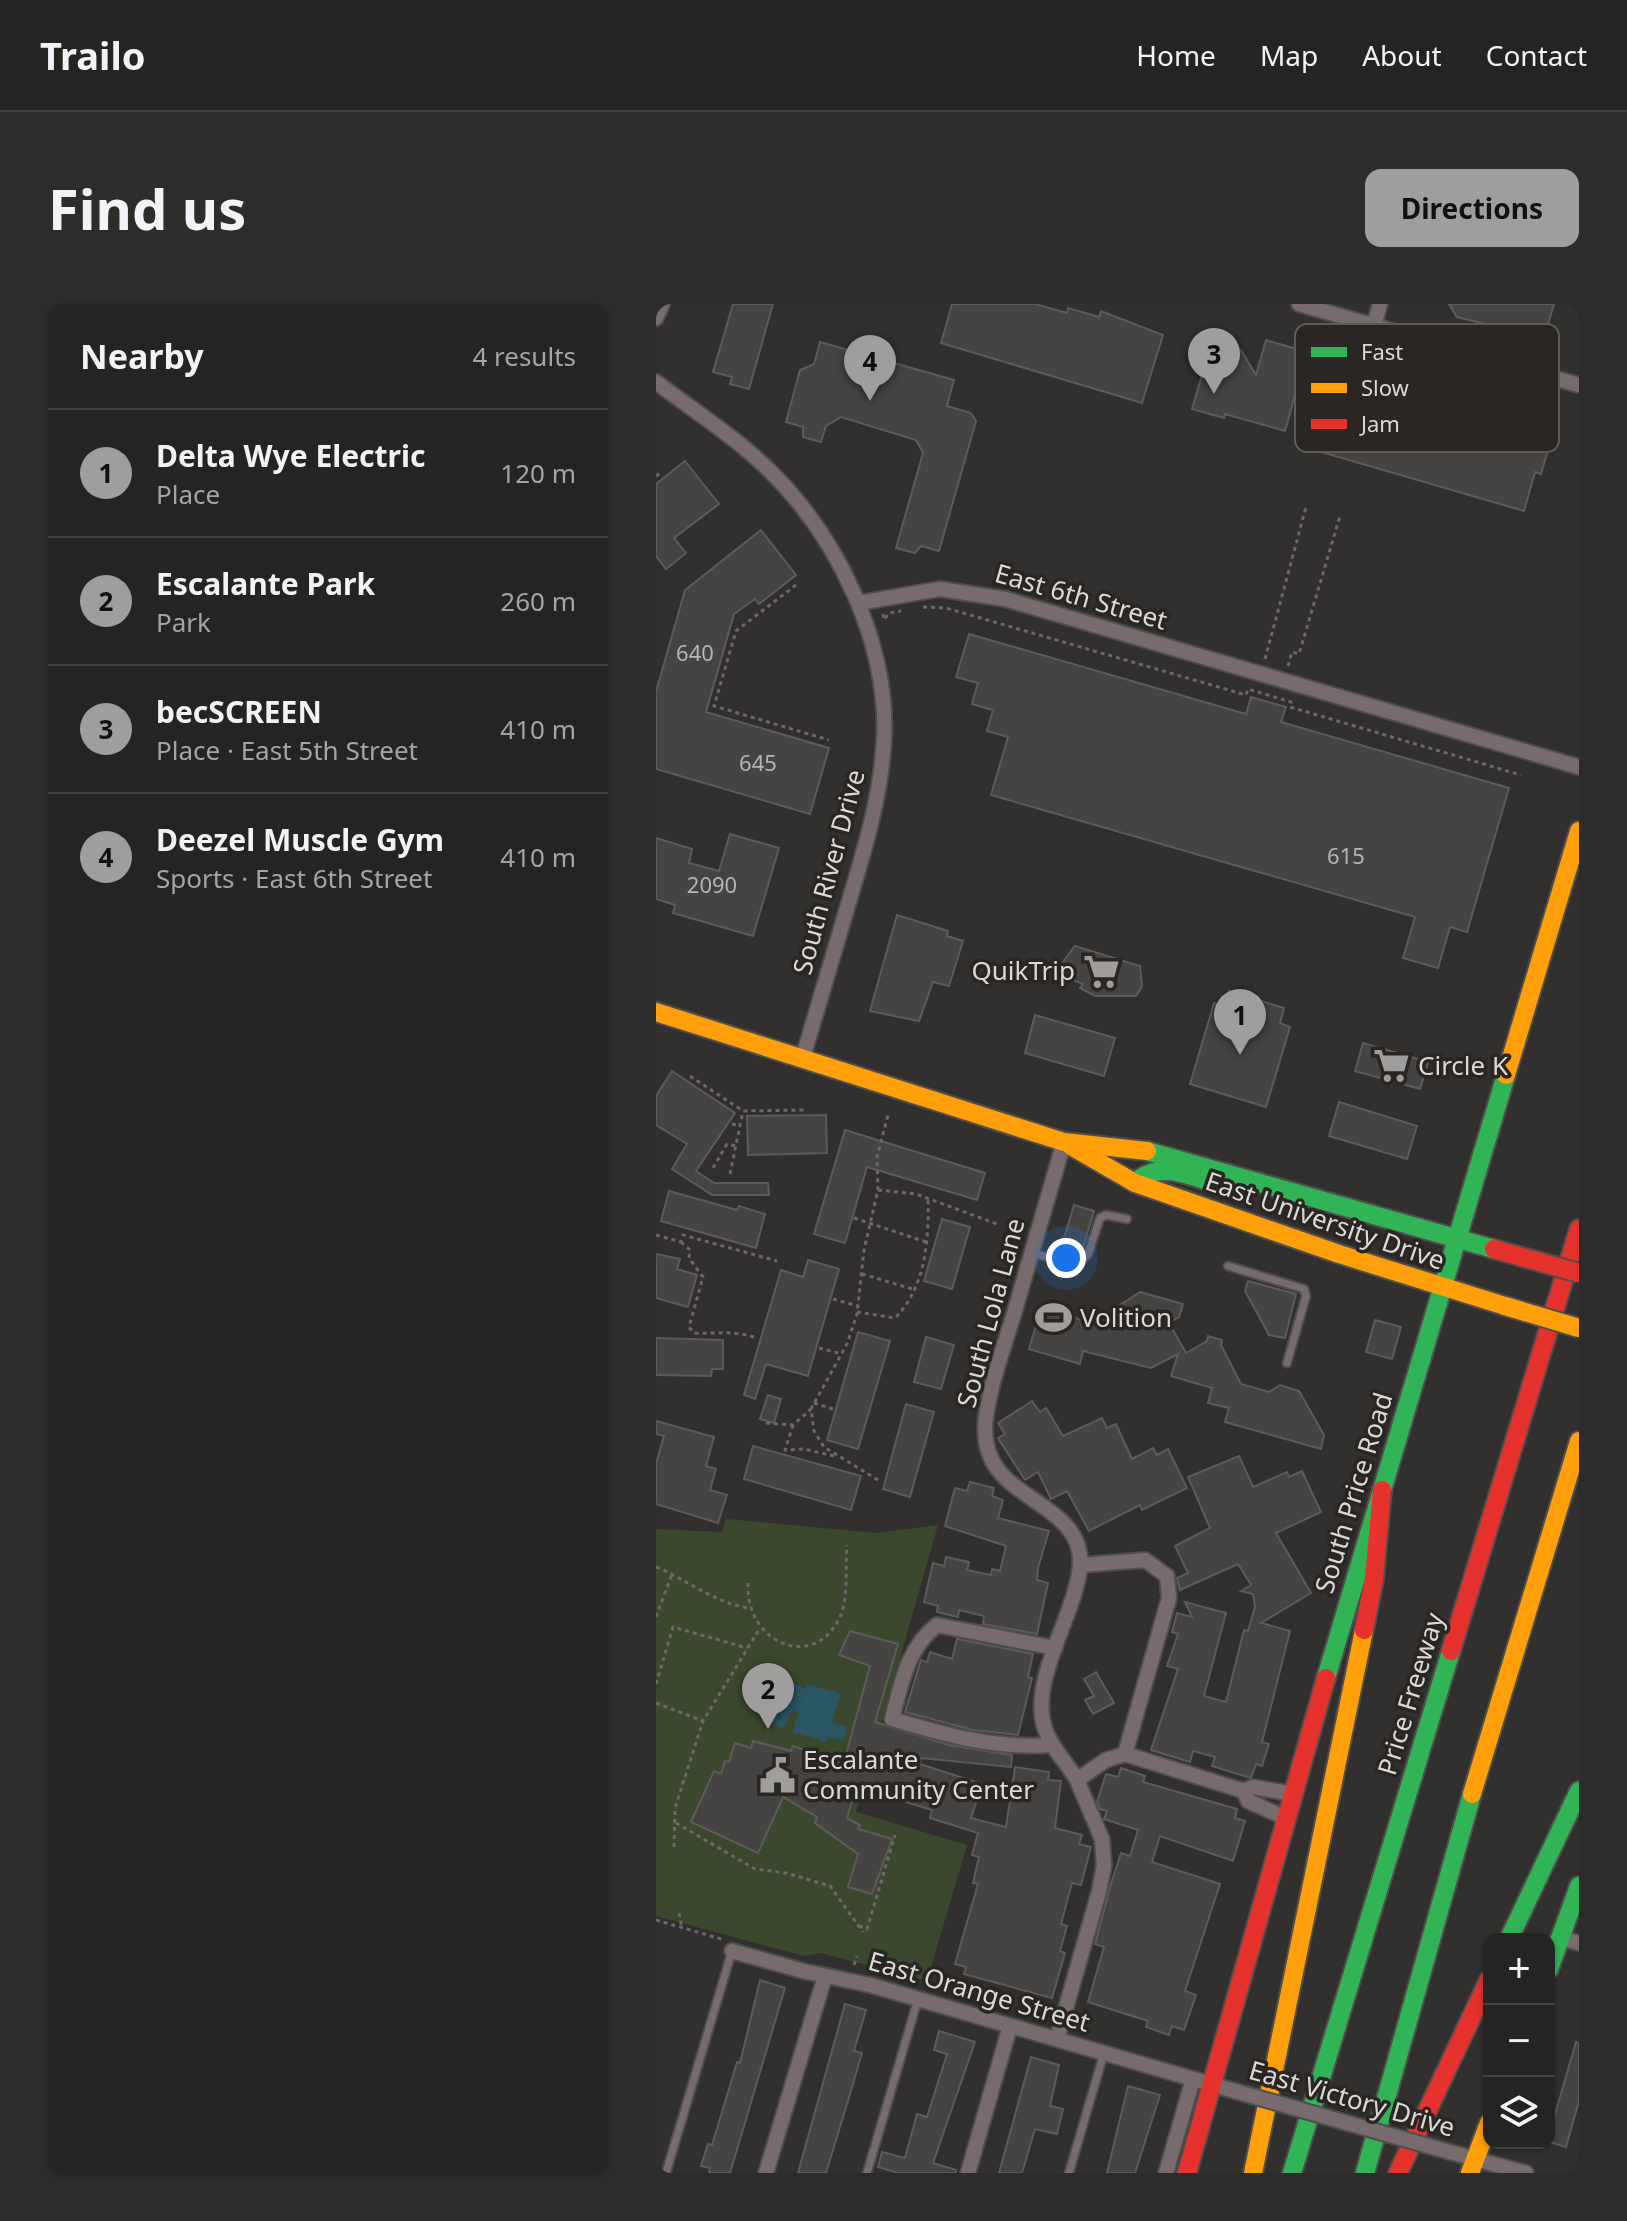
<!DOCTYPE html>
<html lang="en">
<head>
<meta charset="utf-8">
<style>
	:root { --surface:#262422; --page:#2e2c2a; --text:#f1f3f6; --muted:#a4a4a5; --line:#424140; --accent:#a09e9c }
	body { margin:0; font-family:"Noto Sans",sans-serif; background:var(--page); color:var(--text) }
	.controls { position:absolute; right:24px; bottom:24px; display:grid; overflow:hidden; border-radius:16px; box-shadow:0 2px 6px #0004 }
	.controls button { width:72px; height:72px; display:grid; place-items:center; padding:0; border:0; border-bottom:2px solid var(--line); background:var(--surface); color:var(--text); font:40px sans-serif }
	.you { position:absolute; left:410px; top:954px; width:28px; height:28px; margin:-20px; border:6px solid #fff; border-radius:50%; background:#1a73e8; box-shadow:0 0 0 12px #1a73e833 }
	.badge { display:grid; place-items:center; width:52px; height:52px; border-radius:50%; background:var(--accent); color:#111; font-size:26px; font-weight:700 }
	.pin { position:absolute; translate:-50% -66px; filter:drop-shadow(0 2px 4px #0008) }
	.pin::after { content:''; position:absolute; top:42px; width:28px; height:24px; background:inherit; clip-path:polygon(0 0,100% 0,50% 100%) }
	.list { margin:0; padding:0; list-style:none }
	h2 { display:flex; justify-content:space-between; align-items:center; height:104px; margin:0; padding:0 32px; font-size:34px }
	h2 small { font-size:26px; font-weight:400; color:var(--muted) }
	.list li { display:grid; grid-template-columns:52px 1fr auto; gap:24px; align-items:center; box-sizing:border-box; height:128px; padding:0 32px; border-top:2px solid var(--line) }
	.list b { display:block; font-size:30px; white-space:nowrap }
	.list p { margin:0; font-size:26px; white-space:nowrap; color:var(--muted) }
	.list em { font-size:26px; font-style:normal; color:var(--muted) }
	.icon { flex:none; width:44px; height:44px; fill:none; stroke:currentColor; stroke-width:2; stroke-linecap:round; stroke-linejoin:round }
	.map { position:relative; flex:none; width:923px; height:1869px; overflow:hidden; border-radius:16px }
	header { display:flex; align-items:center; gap:48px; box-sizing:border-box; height:112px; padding:0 40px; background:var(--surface); border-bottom:2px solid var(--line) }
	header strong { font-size:38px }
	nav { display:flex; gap:44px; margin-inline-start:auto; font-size:28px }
	.intro { display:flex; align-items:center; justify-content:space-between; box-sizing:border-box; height:192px; padding:0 48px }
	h1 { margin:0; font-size:56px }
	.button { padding:20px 36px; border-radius:16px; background:var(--accent); color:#111; font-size:28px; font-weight:700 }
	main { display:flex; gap:48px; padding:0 48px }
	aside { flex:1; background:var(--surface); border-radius:16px; box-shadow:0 2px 6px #0004 }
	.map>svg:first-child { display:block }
	.green { fill:#3c482e }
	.water { fill:#285664 }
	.building { fill:#464443; stroke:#5c5b5a; stroke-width:2 }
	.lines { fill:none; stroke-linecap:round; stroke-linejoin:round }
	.lane-casing { stroke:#504e4d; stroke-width:11 }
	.street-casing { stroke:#504e4d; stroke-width:18 }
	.fast-casing { stroke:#504e4d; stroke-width:22 }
	.slow-casing { stroke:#504e4d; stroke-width:22 }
	.jam-casing { stroke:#504e4d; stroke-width:22 }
	.path { stroke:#6e6769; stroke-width:3; stroke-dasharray:4 4; stroke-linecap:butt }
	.lane { stroke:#776b6d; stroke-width:7 }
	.street { stroke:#776b6d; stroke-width:14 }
	.fast { stroke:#30b455; stroke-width:18 }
	.slow { stroke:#ff9f0a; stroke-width:18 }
	.jam { stroke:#e5322d; stroke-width:18 }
	.street-bridge-casing { stroke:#504e4d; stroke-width:18; stroke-linecap:butt }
	.slow-bridge-casing { stroke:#504e4d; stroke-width:22; stroke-linecap:butt }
	.jam-bridge-casing { stroke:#504e4d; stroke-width:22; stroke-linecap:butt }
	.street-bridge { stroke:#776b6d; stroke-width:14 }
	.slow-bridge { stroke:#ff9f0a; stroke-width:18 }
	.jam-bridge { stroke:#e5322d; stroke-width:18 }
	.labels { text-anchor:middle; stroke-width:7; stroke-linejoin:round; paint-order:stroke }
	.number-label { font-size:22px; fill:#b6b4b2 }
	.street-label { font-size:26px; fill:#dbd9d7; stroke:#292623 }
	.poi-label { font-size:26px; fill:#dbd9d7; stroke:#292623; text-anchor:start }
	.key { fill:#292623; stroke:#5e5c59; stroke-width:2 }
	.key-label { font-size:22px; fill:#dbd9d7 }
</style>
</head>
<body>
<header>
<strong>Trailo</strong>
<nav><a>Home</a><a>Map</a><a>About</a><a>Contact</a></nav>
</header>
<div class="intro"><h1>Find us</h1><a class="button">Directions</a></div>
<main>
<aside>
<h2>Nearby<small>4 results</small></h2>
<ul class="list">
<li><span class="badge">1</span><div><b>Delta Wye Electric</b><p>Place</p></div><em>120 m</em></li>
<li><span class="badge">2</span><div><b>Escalante Park</b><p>Park</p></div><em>260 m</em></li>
<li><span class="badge">3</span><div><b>becSCREEN</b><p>Place · East 5th Street</p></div><em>410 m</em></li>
<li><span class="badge">4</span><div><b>Deezel Muscle Gym</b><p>Sports · East 6th Street</p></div><em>410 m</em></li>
</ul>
</aside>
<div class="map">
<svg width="923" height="1869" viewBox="0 0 923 1869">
	<rect width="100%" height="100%" fill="#32302e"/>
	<polygon class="green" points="70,1215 220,1229 282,1221 200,1508 311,1541 271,1677 165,1649 148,1652 0,1612 0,1225 66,1228"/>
	<polygon class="water" points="122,1371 149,1385 145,1401 151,1380 185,1390 176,1418 191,1423 187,1437 172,1433 170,1438 137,1428 143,1408 136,1407 127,1425 112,1415 109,1403"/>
	<g class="building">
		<polygon points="77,0 117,0 93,85 74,80 76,73 57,68"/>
		<polygon points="296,0 379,0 411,9 412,4 443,13 445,7 507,31 486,99 285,39"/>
		<polygon points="793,0 898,0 888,34 801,13"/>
		<polygon points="610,36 651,48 629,127 569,110 568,114 536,105 548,64 547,49 555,48 558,38 585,46 600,71"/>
		<polygon points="164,38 298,76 291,102 315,109 320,117 283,247 265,242 259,249 240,244 267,149 260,136 185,113 170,122 165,138 147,133 147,123 130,118 144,66 158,60"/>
		<polygon points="676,76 894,139 885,170 879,168 868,207 662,147 673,108 668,106"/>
		<polygon points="29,157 63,200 18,234 30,249 10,265 0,252 0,180"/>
		<polygon points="105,226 140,271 103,300 99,295 78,310 50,408 173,444 154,510 0,465 0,388 29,286"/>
		<polygon points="313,330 590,410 595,393 630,403 625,418 853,484 811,628 794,623 782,664 747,654 759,613 335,491 352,433 331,427 337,406 316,400 322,379 300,373"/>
		<polygon points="74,530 123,544 97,632 17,609 19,601 0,595 0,534 36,545 33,559 63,567"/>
		<polygon points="241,611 292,627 291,632 307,637 293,682 277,678 263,717 214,707"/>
		<polygon points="419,642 484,662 486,682 480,692 439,692 424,684 427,680 406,672 406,659"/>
		<polygon points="573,687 628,704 624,719 634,723 610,803 534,780 558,699 568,702"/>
		<polygon points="379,711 459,734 448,772 369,749"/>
		<polygon points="707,739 772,758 764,785 699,767"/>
		<polygon points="16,767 79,809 40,867 58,879 112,879 113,891 56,891 16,865 31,840 0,821 0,792"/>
		<polygon points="683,798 761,822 751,855 673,832"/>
		<polygon points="170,811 171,849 92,851 91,812"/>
		<polygon points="189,826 329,869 321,896 211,863 189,939 158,930"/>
		<polygon points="13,887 81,906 83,902 109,910 100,944 5,917"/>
		<polygon points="418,901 438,907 426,947 406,941"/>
		<polygon points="286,915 314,923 296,985 268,977"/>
		<polygon points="0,950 24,955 21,965 41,971 32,1003 0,994"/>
		<polygon points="152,956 183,965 152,1072 110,1060 99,1095 88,1091 125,966 147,973"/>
		<polygon points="592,977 640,990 629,1034 613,1031 589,987"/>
		<polygon points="484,988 527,1000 523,1013 513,1019 530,1049 551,1037 552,1032 566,1036 565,1041 585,1080 613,1088 624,1081 643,1087 668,1131 665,1145 569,1118 573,1104 552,1099 556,1084 515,1072 522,1050 495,1064 427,1047 424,1060 373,1045 385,1004 436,1019"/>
		<polygon points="719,1016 745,1023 736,1055 710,1048"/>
		<polygon points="202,1028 234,1037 202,1145 171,1136"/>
		<polygon points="270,1033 298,1041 285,1085 258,1078"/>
		<polygon points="0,1034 67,1036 67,1065 56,1065 55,1072 0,1071"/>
		<polygon points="112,1091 125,1095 118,1119 104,1115"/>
		<polygon points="376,1097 384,1108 390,1104 407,1132 446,1114 451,1124 460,1120 476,1155 497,1144 501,1151 512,1145 531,1184 486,1206 484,1201 433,1227 411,1187 395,1195 382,1168 369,1176 342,1134 349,1130 342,1119"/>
		<polygon points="250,1100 278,1108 254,1193 227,1185"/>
		<polygon points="0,1117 58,1133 50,1162 60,1165 54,1186 71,1191 62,1219 0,1200 0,1160 8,1132 0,1130"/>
		<polygon points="97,1142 205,1172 195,1206 88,1175"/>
		<polygon points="583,1152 597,1183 631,1168 633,1173 646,1167 665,1208 620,1229 655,1289 605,1319 634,1327 606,1438 613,1440 606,1462 600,1460 595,1474 556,1462 559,1453 537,1447 534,1458 495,1446 522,1365 511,1362 522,1330 516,1328 521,1309 536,1313 529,1298 570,1309 548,1392 570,1398 588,1326 592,1327 599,1303 597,1290 585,1287 595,1281 582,1260 524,1286 521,1274 532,1269 519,1242 554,1224 532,1173"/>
		<polygon points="314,1178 338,1184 336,1192 347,1196 342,1214 393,1227 382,1264 381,1276 392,1279 381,1330 327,1320 328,1312 303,1306 302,1313 281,1308 282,1302 268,1298 277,1259 288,1262 290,1253 313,1258 311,1266 335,1271 336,1265 344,1267 350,1242 289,1222 299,1184 311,1187"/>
		<polygon points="194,1327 242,1340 219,1418 293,1441 356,1451 355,1463 265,1454 264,1460 326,1480 315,1514 350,1523 359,1463 393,1468 392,1476 405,1477 399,1524 426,1531 423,1540 435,1543 425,1581 416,1579 405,1620 411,1622 404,1647 409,1649 396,1694 308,1670 310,1663 299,1660 322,1580 317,1579 323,1553 316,1551 322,1529 274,1514 276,1506 200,1483 191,1514 204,1521 202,1525 236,1535 216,1590 192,1583 202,1550 159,1519 161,1513 127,1493 102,1549 35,1518 58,1467 65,1470 69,1457 73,1458 79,1439 95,1444 97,1437 135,1447 137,1442 148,1446 147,1451 187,1462 214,1362 183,1351"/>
		<polygon points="301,1335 377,1350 372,1373 376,1374 362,1431 317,1426 249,1408 265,1356 271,1358 274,1348 296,1355"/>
		<polygon points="440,1368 458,1399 437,1410 429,1396 438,1392 428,1375"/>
		<polygon points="465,1464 489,1472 487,1478 581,1505 579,1514 589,1517 577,1557 504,1532 496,1558 564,1580 529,1687 540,1691 528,1726 516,1722 513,1731 490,1723 492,1717 432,1698 448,1643 439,1640 455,1580 465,1549 474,1552 482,1526 448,1515 451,1507 444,1505 441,1498 450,1470 462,1473"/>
		<polygon points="104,1676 129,1684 74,1869 53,1869 54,1864 45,1862 52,1840 56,1841 81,1758 84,1759"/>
		<polygon points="189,1700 210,1706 198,1747 206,1749 194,1790 170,1869 142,1869"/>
		<polygon points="283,1727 319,1738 277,1859 300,1866 300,1869 242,1869 222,1863 226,1848 249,1854 261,1810 271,1813 291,1750 278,1746"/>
		<polygon points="920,1738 923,1739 923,1797 910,1843 893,1838 893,1831"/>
		<polygon points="375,1753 403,1761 394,1802 407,1805 401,1830 379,1825 366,1869 343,1869"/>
		<polygon points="472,1782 504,1791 479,1869 451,1869"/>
	</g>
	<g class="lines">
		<defs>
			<g id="lane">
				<polyline points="375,949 422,960 432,950 444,914 450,911 471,915"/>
				<polyline points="572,962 648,985 650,992 631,1059"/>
				<polyline points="10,1869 76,1647"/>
				<polyline points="211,1869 262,1695"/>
				<polyline points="413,1869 448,1749"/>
			</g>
			<g id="street">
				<polyline points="643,0 923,81"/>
				<polyline points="0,14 6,0"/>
				<polyline points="718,21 724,0"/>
				<path d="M 0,78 C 38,107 81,134 115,168 C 182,234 233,340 228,436 C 225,493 208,547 192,601 C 177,652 162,703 147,753"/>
				<polyline points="202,299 284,285 349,295 923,463"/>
				<path d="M 408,838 C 391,896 374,954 357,1013 C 347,1045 335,1079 330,1112 C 328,1127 329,1141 335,1154 C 354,1197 428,1206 424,1261 C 421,1309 372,1376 389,1425 C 396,1446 411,1458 421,1476"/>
				<path d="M 396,1441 C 339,1445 290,1431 236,1415 C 245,1381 251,1344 281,1321 L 399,1344"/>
				<polyline points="469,1450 588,1487"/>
				<polyline points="630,1514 592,1497 588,1487 597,1483 637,1490"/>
				<polyline points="905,1634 923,1639"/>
				<polyline points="76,1647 147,1667 214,1681 589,1790"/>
				<polyline points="401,1735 443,1588 448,1561 446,1535 421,1476 450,1456 469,1450 513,1294 511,1272 489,1256 425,1261"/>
				<polyline points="783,1845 870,1869"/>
				<polyline points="110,1869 169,1672"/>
				<polyline points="312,1869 354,1722"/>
				<polyline points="510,1869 537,1775"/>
			</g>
			<g id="fast">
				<polyline points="491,847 838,945"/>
				<path d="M 479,879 C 503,855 536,873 564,881"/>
				<polyline points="670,1374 850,771"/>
				<polyline points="853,1635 923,1487"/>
				<polyline points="893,1665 923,1582"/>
				<polyline points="636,1869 795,1347"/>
				<polyline points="709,1869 816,1490"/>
			</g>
			<g id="slow">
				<polyline points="0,708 408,838 491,847"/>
				<polyline points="850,771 923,527"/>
				<polyline points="415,842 479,879 683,950 849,1002"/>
				<polyline points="816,1490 923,1137"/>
				<polyline points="597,1869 708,1326"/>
				<polyline points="814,1869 833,1819"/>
			</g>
			<g id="jam">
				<polyline points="708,1326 718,1275 726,1186"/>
				<polyline points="795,1347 923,925"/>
				<polyline points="531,1869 670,1374"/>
				<polyline points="742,1869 833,1676"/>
			</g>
		</defs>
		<use href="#lane" class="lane-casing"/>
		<use href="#street" class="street-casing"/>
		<use href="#fast" class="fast-casing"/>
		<use href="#slow" class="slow-casing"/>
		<use href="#jam" class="jam-casing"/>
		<g class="path">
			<polyline points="0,172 6,168"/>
			<polyline points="140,281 80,327 58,402 173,436"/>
			<polyline points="267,303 290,304 590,391 592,385 635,398 634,403 865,471"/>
			<polyline points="227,310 228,316 233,309 245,307"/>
			<polyline points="609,355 650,203"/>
			<polyline points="632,362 636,348 643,350 684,212"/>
			<polyline points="34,772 87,807 151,806"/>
			<polyline points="76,820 84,822"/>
			<polyline points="57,864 71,840 80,842"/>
			<polyline points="74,870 87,807"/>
			<polyline points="222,886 260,890 341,920"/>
			<polyline points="198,914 270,938"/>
			<polyline points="0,931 25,938 27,931 121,957"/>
			<path d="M 25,938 L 34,946 L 33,954 L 47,973 L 33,1023 L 38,1029 C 64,1030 72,1026 98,1033"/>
			<polyline points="206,970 260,986"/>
			<polyline points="177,995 202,1002"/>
			<path d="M 201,1008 L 239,1014 C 270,983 273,935 272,894"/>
			<polyline points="163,1044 186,1050"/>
			<polyline points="158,1099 177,1105"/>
			<polyline points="110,1119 137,1121 155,1105"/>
			<polyline points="137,1121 129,1146 148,1145 178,1152"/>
			<polyline points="222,1176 168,1143 158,1127 155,1105 191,1040 201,1010 208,946 222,886 221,853 232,811"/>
			<path d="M 0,1263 C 32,1276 58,1299 93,1304"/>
			<path d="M 92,1279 C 89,1338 156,1368 183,1315 C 193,1296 189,1263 191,1241"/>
			<polyline points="0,1313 16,1270"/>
			<polyline points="0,1380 17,1323 91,1344"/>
			<polyline points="0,1399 47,1417"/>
			<polyline points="20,1519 99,1565 130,1569 174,1582 207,1628"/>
			<polyline points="18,1543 19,1504 47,1417 104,1324"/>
			<polyline points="23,1609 26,1624"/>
			<polyline points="0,1616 69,1636"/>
			<polyline points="203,1622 211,1625 239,1531"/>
			<polyline points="198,1661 201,1652"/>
		</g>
		<use href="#lane" class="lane"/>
		<use href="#street" class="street"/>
		<use href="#fast" class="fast"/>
		<use href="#slow" class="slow"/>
		<use href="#jam" class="jam"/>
		<defs>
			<polyline id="street-bridge" points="589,1790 783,1845"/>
			<polyline id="slow-bridge" points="849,1002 923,1024"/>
			<polyline id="jam-bridge" points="838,945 923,969"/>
		</defs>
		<use href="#street-bridge" class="street-bridge-casing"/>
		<use href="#slow-bridge" class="slow-bridge-casing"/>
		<use href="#jam-bridge" class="jam-bridge-casing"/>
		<use href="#street-bridge" class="street-bridge"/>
		<use href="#slow-bridge" class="slow-bridge"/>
		<use href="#jam-bridge" class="jam-bridge"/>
	</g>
	<defs>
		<symbol id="supermarket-bare" viewBox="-9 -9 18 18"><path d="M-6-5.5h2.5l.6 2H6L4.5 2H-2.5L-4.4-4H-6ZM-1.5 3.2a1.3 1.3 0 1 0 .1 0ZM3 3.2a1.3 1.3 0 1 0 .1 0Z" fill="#a09e9c" stroke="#292623" stroke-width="2.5" paint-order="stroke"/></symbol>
		<symbol id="stadium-bare" viewBox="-9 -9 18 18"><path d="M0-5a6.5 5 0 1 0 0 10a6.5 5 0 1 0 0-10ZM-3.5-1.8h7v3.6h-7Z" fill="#a09e9c" stroke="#292623" stroke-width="2.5" paint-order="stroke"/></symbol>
		<symbol id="civic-bare" viewBox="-9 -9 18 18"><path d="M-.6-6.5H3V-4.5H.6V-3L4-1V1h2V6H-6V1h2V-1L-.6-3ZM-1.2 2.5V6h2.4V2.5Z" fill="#a09e9c" stroke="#292623" stroke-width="2.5" paint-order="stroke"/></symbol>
	</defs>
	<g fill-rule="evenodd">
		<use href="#supermarket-bare" x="420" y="642" width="51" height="51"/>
		<use href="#supermarket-bare" x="710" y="736" width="51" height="51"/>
		<use href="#stadium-bare" x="372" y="988" width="51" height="51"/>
		<use href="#civic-bare" x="96" y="1446" width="51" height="51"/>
	</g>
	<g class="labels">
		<g class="number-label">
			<text x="39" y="357">640</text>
			<text x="102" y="467">645</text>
			<text x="690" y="560">615</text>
			<text x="56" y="589">2090</text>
		</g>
		<g class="street-label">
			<text transform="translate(425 293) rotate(16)" y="9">East 6th Street</text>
			<text transform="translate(173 568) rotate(-75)" y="9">South River Drive</text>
			<text transform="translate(669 917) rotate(19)" y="9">East University Drive</text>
			<text transform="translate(335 1009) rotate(-75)" y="9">South Lola Lane</text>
			<text transform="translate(698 1189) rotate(-73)" y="9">South Price Road</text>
			<text transform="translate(755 1390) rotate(-73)" y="9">Price Freeway</text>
			<text transform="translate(323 1688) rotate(16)" y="9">East Orange Street</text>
			<text transform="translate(696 1795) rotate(16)" y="9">East Victory Drive</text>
		</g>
		<g class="poi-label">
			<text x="419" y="676" text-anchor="end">QuikTrip</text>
			<text x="762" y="771">Circle K</text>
			<text x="424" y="1023">Volition</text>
			<text x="147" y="1465">Escalante<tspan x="147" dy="30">Community Center</tspan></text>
		</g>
	</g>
	<rect x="639" y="20" width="264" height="128" rx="12" class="key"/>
	<rect x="655" y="43" width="36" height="10" fill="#30b455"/>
	<rect x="655" y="79" width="36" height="10" fill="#ff9f0a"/>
	<rect x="655" y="115" width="36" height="10" fill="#e5322d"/>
	<g class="key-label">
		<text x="705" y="56">Fast</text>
		<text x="705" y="92">Slow</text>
		<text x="705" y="128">Jam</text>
	</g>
</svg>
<div class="controls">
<button>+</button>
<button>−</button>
<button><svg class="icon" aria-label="layers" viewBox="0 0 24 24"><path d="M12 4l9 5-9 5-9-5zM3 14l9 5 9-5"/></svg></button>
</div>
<div class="you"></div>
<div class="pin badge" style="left:584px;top:751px">1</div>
<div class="pin badge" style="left:112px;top:1425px">2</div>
<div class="pin badge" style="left:558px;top:90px">3</div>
<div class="pin badge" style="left:214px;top:97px">4</div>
</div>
</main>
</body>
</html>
